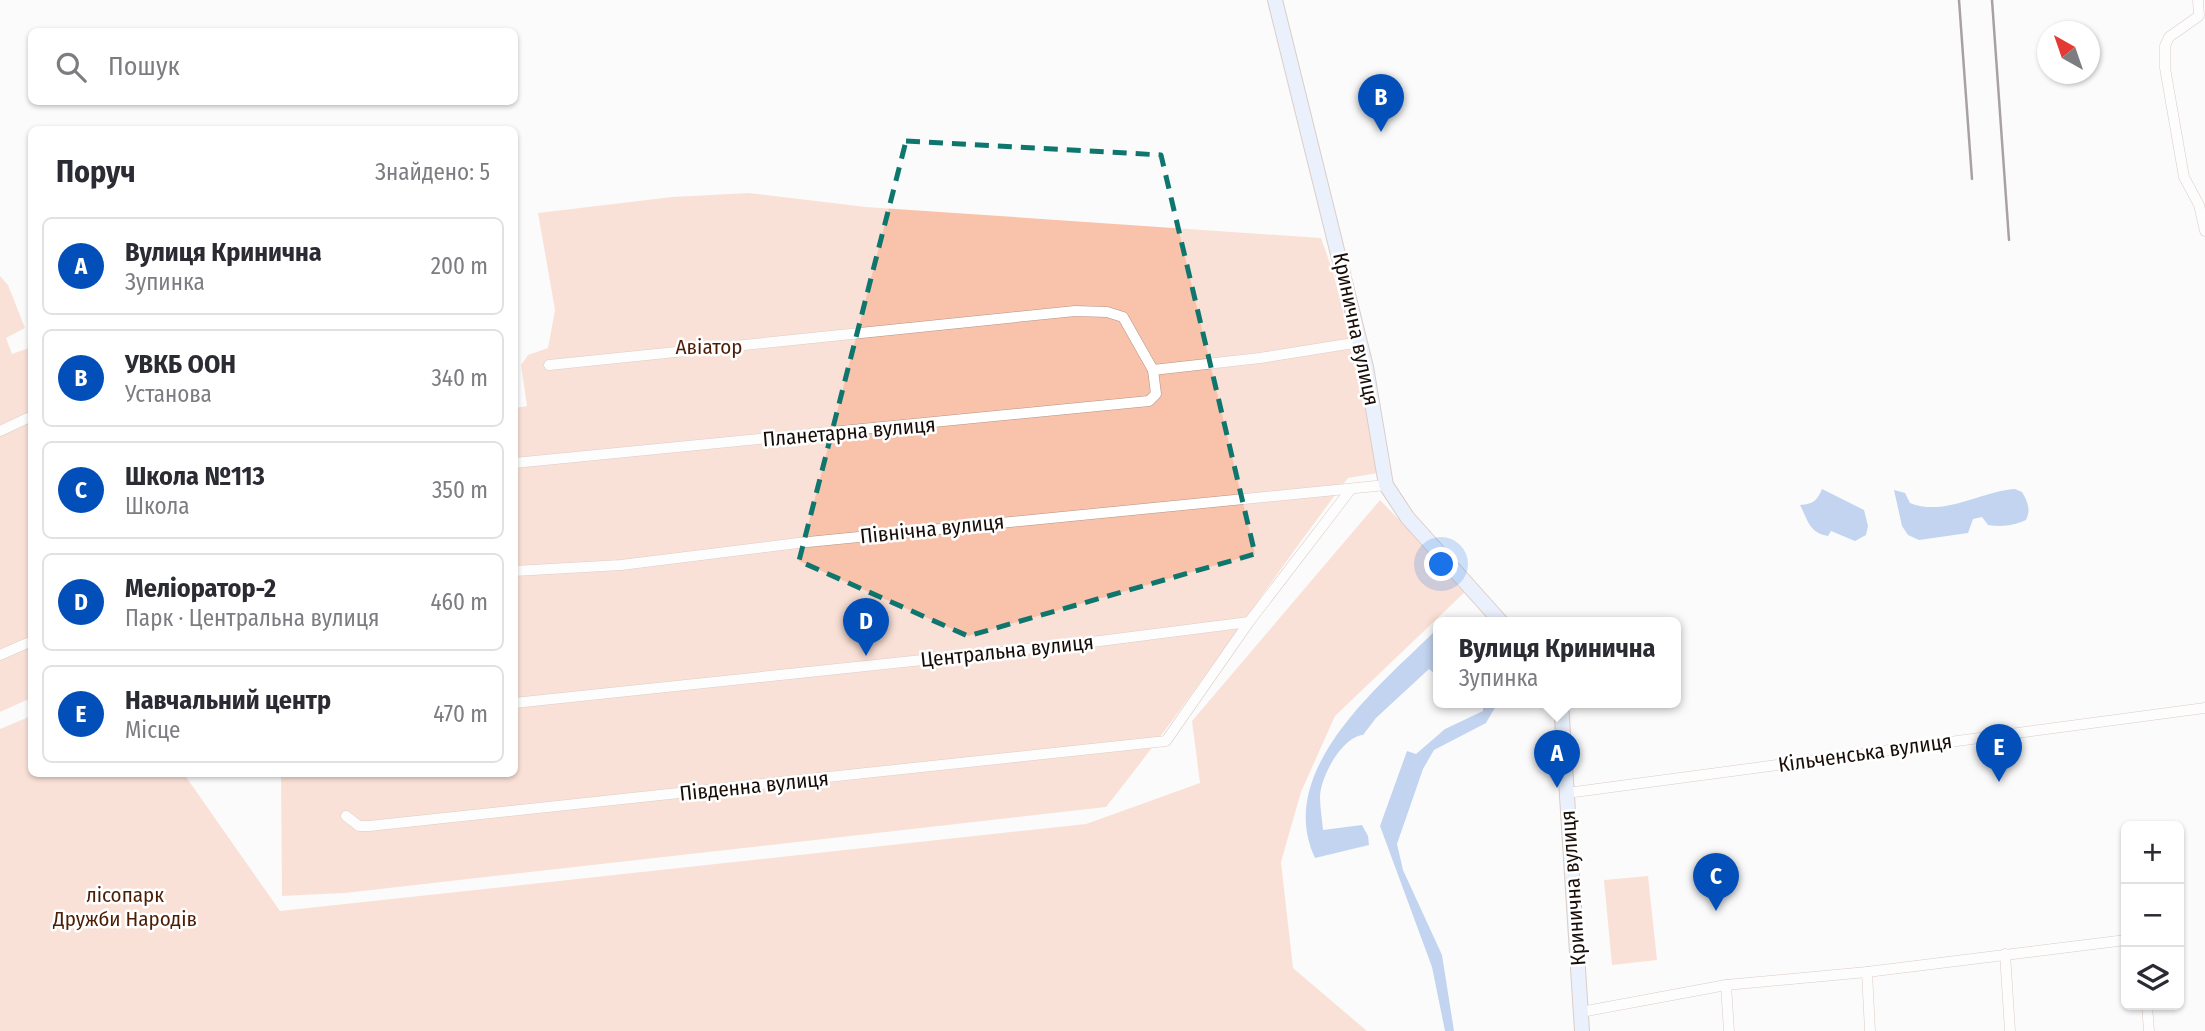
<!DOCTYPE html>
<html lang="uk">
<head>
<meta charset="utf-8">
<style>
	:root { --surface:#fff; --page:#f2f2f3; --text:#2b2b33; --muted:#7c7c81; --line:#e1e1e2; --accent:#024fb9 }
	body { margin:0; font-family:"Fira Sans Condensed",sans-serif; background:var(--page); color:var(--text) }
	.controls { position:absolute; right:21px; bottom:21px; display:grid; overflow:hidden; border-radius:10px; box-shadow:0 2px 5px #0004 }
	.controls button { width:63px; height:63px; display:grid; place-items:center; padding:0; border:0; border-bottom:2px solid var(--line); background:var(--surface); color:var(--text); font:35px sans-serif }
	.compass { position:absolute; left:2037px; top:21px; width:63px; height:63px; border-radius:50%; background:var(--surface); box-shadow:0 2px 5px #0004; rotate:320deg }
	.you { position:absolute; left:1442px; top:565px; width:24px; height:24px; margin:-18px; border:5px solid #fff; border-radius:50%; background:#1a73e8; box-shadow:0 0 0 10px #1a73e833 }
	.badge { display:grid; place-items:center; width:46px; height:46px; border-radius:50%; background:var(--accent); color:#fff; font-size:23px; font-weight:700 }
	.pin { position:absolute; translate:-50% -58px; filter:drop-shadow(0 2px 4px #0008) }
	.pin::after { content:''; position:absolute; top:37px; width:24px; height:21px; background:inherit; clip-path:polygon(0 0,100% 0,50% 100%) }
	.popup { position:absolute; left:1433px; top:617px; width:248px; height:91px; box-sizing:border-box; display:grid; place-content:center; border-radius:10px; background:var(--surface); filter:drop-shadow(0 2px 5px #0005); font-size:23px; white-space:nowrap; color:var(--muted) }
	.popup b { font-size:26px; color:var(--text) }
	.popup::after { content:''; position:absolute; left:50%; top:100%; margin-left:-14px; border:14px solid transparent; border-top-color:var(--surface) }
	.list { margin:0; padding:0; list-style:none }
	h2 { display:flex; justify-content:space-between; align-items:center; height:91px; margin:0; padding:0 28px; font-size:30px }
	h2 small { font-size:23px; font-weight:400; color:var(--muted) }
	.list li { display:grid; grid-template-columns:46px 1fr auto; gap:21px; align-items:center; box-sizing:border-box; height:98px; margin:0 14px 14px; padding:0 14px; border:2px solid var(--line); border-radius:10px }
	.list b { display:block; font-size:26px; white-space:nowrap }
	.list p { margin:0; font-size:23px; white-space:nowrap; color:var(--muted) }
	.list em { font-size:23px; font-style:normal; color:var(--muted) }
	.icon { flex:none; width:38px; height:38px; fill:none; stroke:currentColor; stroke-width:2; stroke-linecap:round; stroke-linejoin:round }
	.map { position:relative; flex:none; width:2205px; height:1031px; overflow:hidden }
	.search { position:absolute; background:var(--surface); box-shadow:0 2px 5px #0004; left:28px; top:28px; width:490px; height:77px; display:flex; align-items:center; gap:18px; box-sizing:border-box; padding:0 24px; border-radius:10px; color:var(--muted); font-size:26px }
	.panel { position:absolute; background:var(--surface); box-shadow:0 2px 5px #0004; left:28px; top:126px; width:490px; height:651px; border-radius:10px }
	.map>svg:first-child { display:block }
	.green { fill:#f8c2ab }
	.water { fill:#7ea5e2 }
	.lines { fill:none; stroke-linecap:round; stroke-linejoin:round }
	.street-casing { stroke:#b69384; stroke-width:11 }
	.secondary-casing { stroke:#b69384; stroke-width:16 }
	.street { stroke:#fff; stroke-width:10 }
	.secondary { stroke:#d6e5fd; stroke-width:14 }
	.rail { stroke:#413733; stroke-width:2.5 }
	.marked { fill:none; stroke:#0f766e; stroke-width:5; stroke-dasharray:14 9; stroke-linejoin:round }
	.labels { text-anchor:middle; stroke-width:5; stroke-linejoin:round; paint-order:stroke }
	.street-label { font-size:21px; fill:#190d08; stroke:#fff }
	.park-label { font-size:21px; fill:#4c1e06; stroke:#fff }
</style>
</head>
<body>
<div class="map">
<svg width="2205" height="1031" viewBox="0 0 2205 1031">
	<rect width="100%" height="100%" fill="#fbfbfb"/>
	<g class="green">
		<path d="M 749,193 L 866,207 L 1321,238 L 1333,272 L 1384,472 L 1348,478 C 1265,587 1191,701 1106,807 L 345,893 L 282,896 L 281,774 L 514,774 L 515,408 L 527,406 L 521,365 L 528,355 L 548,348 L 555,310 L 538,213 L 672,197 Z"/>
		<polygon points="0,276 8,285 25,328 6,338 12,354 32,347 31,698 0,712"/>
		<polygon points="1380,500 1467,590 1335,716 1301,792 1281,862 1293,968 1367,1031 0,1031 0,729 31,716 32,774 184,774 280,911 1086,824 1200,783 1192,721"/>
		<polygon points="1648,876 1657,960 1612,965 1604,880"/>
	</g>
	<g class="water">
		<path d="M 1822,489 L 1864,510 L 1868,526 L 1866,535 L 1855,541 L 1831,531 L 1828,536 C 1809,533 1808,520 1800,505 C 1813,504 1817,501 1822,489 Z"/>
		<path d="M 2015,489 L 2022,492 C 2028,502 2031,510 2026,520 C 2012,526 2002,527 1988,525 L 1982,517 L 1973,519 L 1968,533 L 1919,540 L 1908,535 L 1902,526 L 1894,490 L 1905,493 L 1910,503 C 1945,517 1981,491 2015,489 Z"/>
		<path d="M 1434,632 L 1438,633 L 1438,677 L 1429,669 L 1376,718 L 1363,735 C 1342,737 1321,776 1320,796 C 1320,807 1322,819 1323,830 L 1362,825 L 1368,836 L 1369,845 L 1315,858 C 1274,771 1379,686 1434,632 Z"/>
		<polygon points="1488,702 1497,704 1486,723 1434,750 1423,769 1397,844 1403,870 1442,955 1454,1031 1445,1031 1432,967 1380,826 1407,751 1416,754 1445,729 1483,711 1483,704"/>
	</g>
	<g class="lines">
		<defs>
			<g id="street">
				<polyline points="2198,0 2199,16 2169,37 2165,46 2165,68 2184,177 2199,205 2205,231"/>
				<polyline points="549,365 1075,311 1107,312 1123,317 1153,370 1260,358 1360,342"/>
				<polyline points="0,431 32,416"/>
				<polyline points="514,463 1149,401 1156,394 1153,370"/>
				<polyline points="514,571 621,565 798,543 1386,485"/>
				<polyline points="0,655 32,641"/>
				<polyline points="514,703 1084,643 1249,622"/>
				<polyline points="1567,793 2205,708"/>
				<polyline points="346,816 359,826 369,826 1166,741 1249,622 1351,489"/>
				<polyline points="2005,954 2010,1031"/>
				<polyline points="1867,972 1870,1031"/>
				<polyline points="1726,985 1729,1031"/>
				<polyline points="2147,1005 2149,1031"/>
				<polyline points="1581,1012 1726,985 1867,972 2126,940"/>
			</g>
			<g id="secondary">
				<polyline points="1275,0 1366,367 1386,485 1407,517 1501,622"/>
				<polyline points="1561,702 1582,1031"/>
			</g>
		</defs>
		<use href="#street" class="street-casing"/>
		<use href="#secondary" class="secondary-casing"/>
		<use href="#street" class="street"/>
		<use href="#secondary" class="secondary"/>
		<g class="rail">
			<polyline points="1959,0 1972,179"/>
			<polyline points="1992,0 2009,240"/>
		</g>
	</g>
	<path d="M0 0H2205V1031H0ZM 906,141 L 1161,155 L 1255,554 L 968,636 L 799,561 Z" fill="#fbfbfb" fill-opacity=".55" fill-rule="evenodd"/>
	<path class="marked" d="M 906,141 L 1161,155 L 1255,554 L 968,636 L 799,561 Z"/>
	<g class="labels">
		<g class="street-label">
			<text transform="translate(1356 329) rotate(78)" y="7">Кринична вулиця</text>
			<text transform="translate(849 432) rotate(-5)" y="7">Планетарна вулиця</text>
			<text transform="translate(932 529) rotate(-6)" y="7">Північна вулиця</text>
			<text transform="translate(1007 651) rotate(-6)" y="7">Центральна вулиця</text>
			<text transform="translate(1865 753) rotate(-8)" y="7">Кільченська вулиця</text>
			<text transform="translate(754 786) rotate(-6)" y="7">Південна вулиця</text>
			<text transform="translate(1573 888) rotate(-94)" y="7">Кринична вулиця</text>
		</g>
		<g class="park-label">
			<text x="709" y="354">Авіатор</text>
			<text x="125" y="902">лісопарк<tspan x="125" dy="24">Дружби Народів</tspan></text>
		</g>
	</g>
</svg>
<div class="controls">
<button>+</button>
<button>−</button>
<button><svg class="icon" aria-label="layers" viewBox="0 0 24 24"><path d="M12 4l9 5-9 5-9-5zM3 14l9 5 9-5"/></svg></button>
</div>
<svg class="compass" viewBox="-18 -18 36 36"><path d="M0-13l5 13h-10z" fill="#e53935"/><path d="M0 13l5-13h-10z" fill="#7c7c81"/></svg>
<div class="you"></div>
<div class="pin badge" style="left:1557px;top:788px">A</div>
<div class="popup"><b>Вулиця Кринична</b>Зупинка</div>
<div class="pin badge" style="left:1381px;top:132px">B</div>
<div class="pin badge" style="left:1716px;top:911px">C</div>
<div class="pin badge" style="left:866px;top:656px">D</div>
<div class="pin badge" style="left:1999px;top:782px">E</div>
<div class="search"><svg class="icon" aria-label="search" viewBox="0 0 24 24"><circle cx="10" cy="10" r="6"/><path d="M15 15l6 6"/></svg>Пошук</div>
<section class="panel">
<h2>Поруч<small>Знайдено: 5</small></h2>
<ul class="list">
<li><span class="badge">A</span><div><b>Вулиця Кринична</b><p>Зупинка</p></div><em>200 m</em></li>
<li><span class="badge">B</span><div><b>УВКБ ООН</b><p>Установа</p></div><em>340 m</em></li>
<li><span class="badge">C</span><div><b>Школа №113</b><p>Школа</p></div><em>350 m</em></li>
<li><span class="badge">D</span><div><b>Меліоратор-2</b><p>Парк · Центральна вулиця</p></div><em>460 m</em></li>
<li><span class="badge">E</span><div><b>Навчальний центр</b><p>Місце</p></div><em>470 m</em></li>
</ul>
</section>
</div>
</body>
</html>
